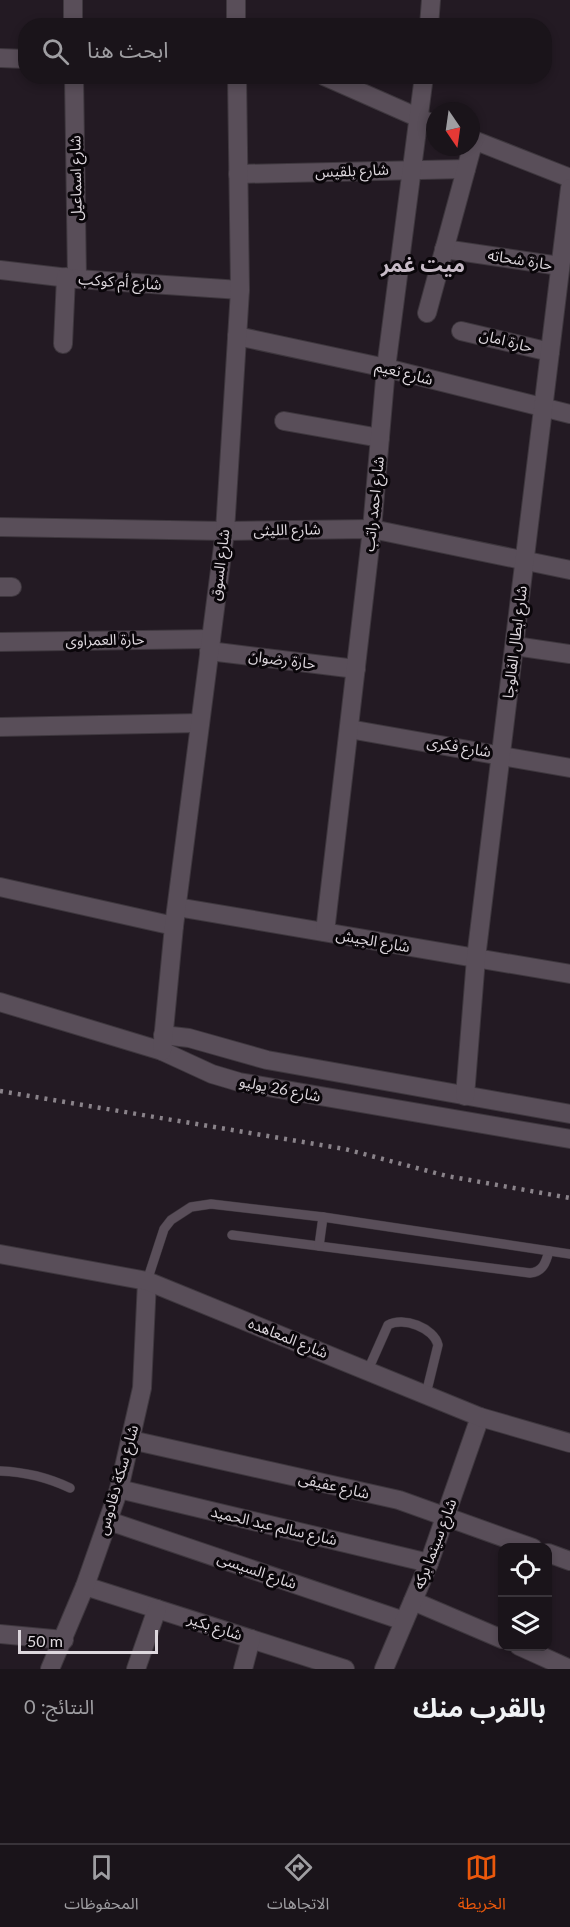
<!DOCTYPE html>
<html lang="ar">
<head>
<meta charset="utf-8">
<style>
	:root { --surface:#1a141a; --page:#272127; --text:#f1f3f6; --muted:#9f9ea2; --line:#383339; --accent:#ea580c }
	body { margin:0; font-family:Lato,"Noto Sans Arabic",sans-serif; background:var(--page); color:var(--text); direction:rtl }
	.controls { position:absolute; right:18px; bottom:18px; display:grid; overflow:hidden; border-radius:12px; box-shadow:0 3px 9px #0003 }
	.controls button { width:54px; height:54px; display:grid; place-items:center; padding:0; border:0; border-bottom:2px solid var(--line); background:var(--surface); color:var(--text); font:30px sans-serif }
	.compass { position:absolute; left:426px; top:102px; width:54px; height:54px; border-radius:50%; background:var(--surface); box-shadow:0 3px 9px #0003; rotate:167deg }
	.scale { position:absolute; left:18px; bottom:15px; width:140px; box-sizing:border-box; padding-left:6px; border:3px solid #ddd7dd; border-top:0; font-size:16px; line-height:21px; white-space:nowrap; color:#ddd7dd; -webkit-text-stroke:4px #0a060a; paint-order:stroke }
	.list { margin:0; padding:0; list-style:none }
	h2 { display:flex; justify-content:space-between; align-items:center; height:78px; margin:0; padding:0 24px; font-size:26px }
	h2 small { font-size:20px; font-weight:400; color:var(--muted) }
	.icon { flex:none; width:33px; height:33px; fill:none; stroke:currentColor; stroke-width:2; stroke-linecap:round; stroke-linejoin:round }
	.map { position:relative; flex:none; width:570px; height:1669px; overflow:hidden; direction:ltr }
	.search { position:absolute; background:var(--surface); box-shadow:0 3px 9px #0003; left:18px; right:18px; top:18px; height:66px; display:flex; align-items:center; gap:15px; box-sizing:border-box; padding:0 21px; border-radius:24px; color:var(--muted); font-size:22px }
	.sheet { height:174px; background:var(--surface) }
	nav { display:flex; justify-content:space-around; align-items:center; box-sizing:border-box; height:84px; border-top:2px solid var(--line); background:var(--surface); font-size:16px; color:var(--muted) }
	nav a { display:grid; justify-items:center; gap:3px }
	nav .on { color:var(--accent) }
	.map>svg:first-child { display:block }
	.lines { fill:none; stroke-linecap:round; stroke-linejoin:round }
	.lane-casing { stroke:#3e373e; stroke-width:10 }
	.street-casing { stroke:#3e373e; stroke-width:20 }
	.secondary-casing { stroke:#3e373e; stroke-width:20 }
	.lane { stroke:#594e59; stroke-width:9 }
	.street { stroke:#594e59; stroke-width:18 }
	.secondary { stroke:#594e59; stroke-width:18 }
	.rail { stroke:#8a838a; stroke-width:4.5; stroke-dasharray:3 6; stroke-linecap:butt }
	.labels { text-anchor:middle; stroke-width:6; stroke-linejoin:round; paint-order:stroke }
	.street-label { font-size:15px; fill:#ddd7dd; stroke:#0a060a }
	.district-label { font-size:21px; font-weight:bold; fill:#c7bbc7; stroke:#0a060a }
</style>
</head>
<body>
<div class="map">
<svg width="570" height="1669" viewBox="0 0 570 1669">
	<rect width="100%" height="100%" fill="#231a23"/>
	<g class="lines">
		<defs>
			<g id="lane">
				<path d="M 232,1235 L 530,1273 C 543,1272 546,1262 549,1251"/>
				<polyline points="319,1246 323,1217"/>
				<polyline points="147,1281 164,1229 171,1220 191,1207 211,1204 323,1217 570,1254"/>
				<path d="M 368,1370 L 388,1325 C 403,1316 434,1328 438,1345 L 426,1394"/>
				<path d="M 0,1471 C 26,1472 47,1477 70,1488"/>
			</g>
			<g id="street">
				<polyline points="73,0 73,26"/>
				<polyline points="236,0 236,26"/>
				<polyline points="429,26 431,0"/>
				<polyline points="0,58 26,59"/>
				<polyline points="74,76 77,279"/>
				<polyline points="324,76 435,125"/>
				<polyline points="471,139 570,178"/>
				<polyline points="238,174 466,169"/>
				<polyline points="444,249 560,266"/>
				<polyline points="0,270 77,279 240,290"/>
				<polyline points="427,313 474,140"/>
				<polyline points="461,331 550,352"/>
				<polyline points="237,336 386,368 570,414"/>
				<polyline points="63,344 66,277"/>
				<polyline points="284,421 380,438"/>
				<polyline points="0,527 225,531 372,529 570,570"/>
				<polyline points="0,587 12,587"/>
				<polyline points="0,642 211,639"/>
				<polyline points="515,646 570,654"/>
				<polyline points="209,651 356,669"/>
				<polyline points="0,727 200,723"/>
				<polyline points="349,729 570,768"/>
				<polyline points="0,887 174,926"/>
				<polyline points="177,907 570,974"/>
				<polyline points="325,932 372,529 386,368 424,76"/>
				<polyline points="0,1002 162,1051 212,1074 239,1082 570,1139"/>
				<polyline points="163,1035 189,1038 267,1060 570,1114"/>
				<polyline points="162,1051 174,926 225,531 240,290 237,76"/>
				<polyline points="465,1096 476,958 570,188"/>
				<polyline points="131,1440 399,1500 533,1548"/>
				<polyline points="119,1489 429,1563"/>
				<polyline points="109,1521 404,1621"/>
				<polyline points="548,1553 570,1561"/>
				<polyline points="85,1586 345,1669"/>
				<polyline points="413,1601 502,1639"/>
				<polyline points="0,1634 64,1640"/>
				<polyline points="519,1646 570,1669"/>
				<polyline points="50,1669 85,1586 119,1489 142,1388 147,1281"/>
				<polyline points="136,1669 157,1609"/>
				<polyline points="243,1669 251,1639"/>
				<polyline points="384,1669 429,1563 480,1417"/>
			</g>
			<polyline id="secondary" points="0,1254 147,1281 480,1417 570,1443"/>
		</defs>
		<use href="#lane" class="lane-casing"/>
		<use href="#street" class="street-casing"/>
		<use href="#secondary" class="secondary-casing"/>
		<use href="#lane" class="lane"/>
		<use href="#street" class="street"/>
		<use href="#secondary" class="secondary"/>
		<polyline class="rail" points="0,1091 345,1149 447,1176 570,1198"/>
	</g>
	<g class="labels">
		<g class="street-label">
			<text transform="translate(352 171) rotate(-2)" y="5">شارع بلقيس</text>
			<text transform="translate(76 178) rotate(-91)" y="5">شارع اسماعيل</text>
			<text transform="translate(520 260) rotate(9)" y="5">حارة شحاته</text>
			<text transform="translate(120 282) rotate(4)" y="5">شارع أم كوكب</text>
			<text transform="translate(506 341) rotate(14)" y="5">حارة امان</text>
			<text transform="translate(404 373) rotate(14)" y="5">شارع نعيم</text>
			<text transform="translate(374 504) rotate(-84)" y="5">شارع احمد راتب</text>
			<text transform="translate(287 530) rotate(-1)" y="5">شارع الليثى</text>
			<text transform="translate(220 565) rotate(-83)" y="5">شارع السوق</text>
			<text transform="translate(105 640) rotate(-1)" y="5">حارة العمراوى</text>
			<text transform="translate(515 642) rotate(-83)" y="5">شارع ابطال الفالوجا</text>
			<text transform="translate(282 660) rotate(7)" y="5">حارة رضوان</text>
			<text transform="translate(459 747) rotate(9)" y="5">شارع فكرى</text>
			<text transform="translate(373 941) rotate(10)" y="5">شارع الجيش</text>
			<text transform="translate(280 1089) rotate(11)" y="5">شارع 26 يوليو</text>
			<text transform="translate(288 1338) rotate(22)" y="5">شارع المعاهده</text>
			<text transform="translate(118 1480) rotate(-74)" y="5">شارع سكة دقادوس</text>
			<text transform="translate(334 1486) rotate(13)" y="5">شارع عفيفى</text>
			<text transform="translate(274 1526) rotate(13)" y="5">شارع سالم عبد الحميد</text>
			<text transform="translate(435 1544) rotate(-69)" y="5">شارع سينما بركه</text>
			<text transform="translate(257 1571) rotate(19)" y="5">شارع السيسى</text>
			<text transform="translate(215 1627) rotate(18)" y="5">شارع بكير</text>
		</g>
		<g class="district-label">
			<text x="423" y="272">ميت غمر</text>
		</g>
	</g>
</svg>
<div class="controls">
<button><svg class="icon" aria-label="locate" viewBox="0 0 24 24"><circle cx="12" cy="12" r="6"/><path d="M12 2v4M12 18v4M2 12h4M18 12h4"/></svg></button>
<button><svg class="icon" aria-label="layers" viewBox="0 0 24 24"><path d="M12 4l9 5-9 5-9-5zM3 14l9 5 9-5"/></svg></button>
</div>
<svg class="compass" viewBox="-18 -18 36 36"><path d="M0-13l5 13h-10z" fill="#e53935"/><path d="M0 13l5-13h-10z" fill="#9f9ea2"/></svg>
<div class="scale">50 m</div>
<div class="search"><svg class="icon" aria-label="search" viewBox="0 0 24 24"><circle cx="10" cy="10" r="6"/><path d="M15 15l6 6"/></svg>ابحث هنا</div>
</div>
<section class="sheet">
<h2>بالقرب منك<small>النتائج: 0</small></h2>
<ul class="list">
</ul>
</section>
<nav>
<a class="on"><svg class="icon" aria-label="map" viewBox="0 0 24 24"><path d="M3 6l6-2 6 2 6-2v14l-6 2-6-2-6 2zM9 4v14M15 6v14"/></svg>الخريطة</a>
<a><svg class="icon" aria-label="directions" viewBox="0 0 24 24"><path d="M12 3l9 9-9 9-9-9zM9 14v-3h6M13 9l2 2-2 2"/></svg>الاتجاهات</a>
<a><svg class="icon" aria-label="saved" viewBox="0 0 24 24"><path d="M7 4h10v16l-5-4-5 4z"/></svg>المحفوظات</a>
</nav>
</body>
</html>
